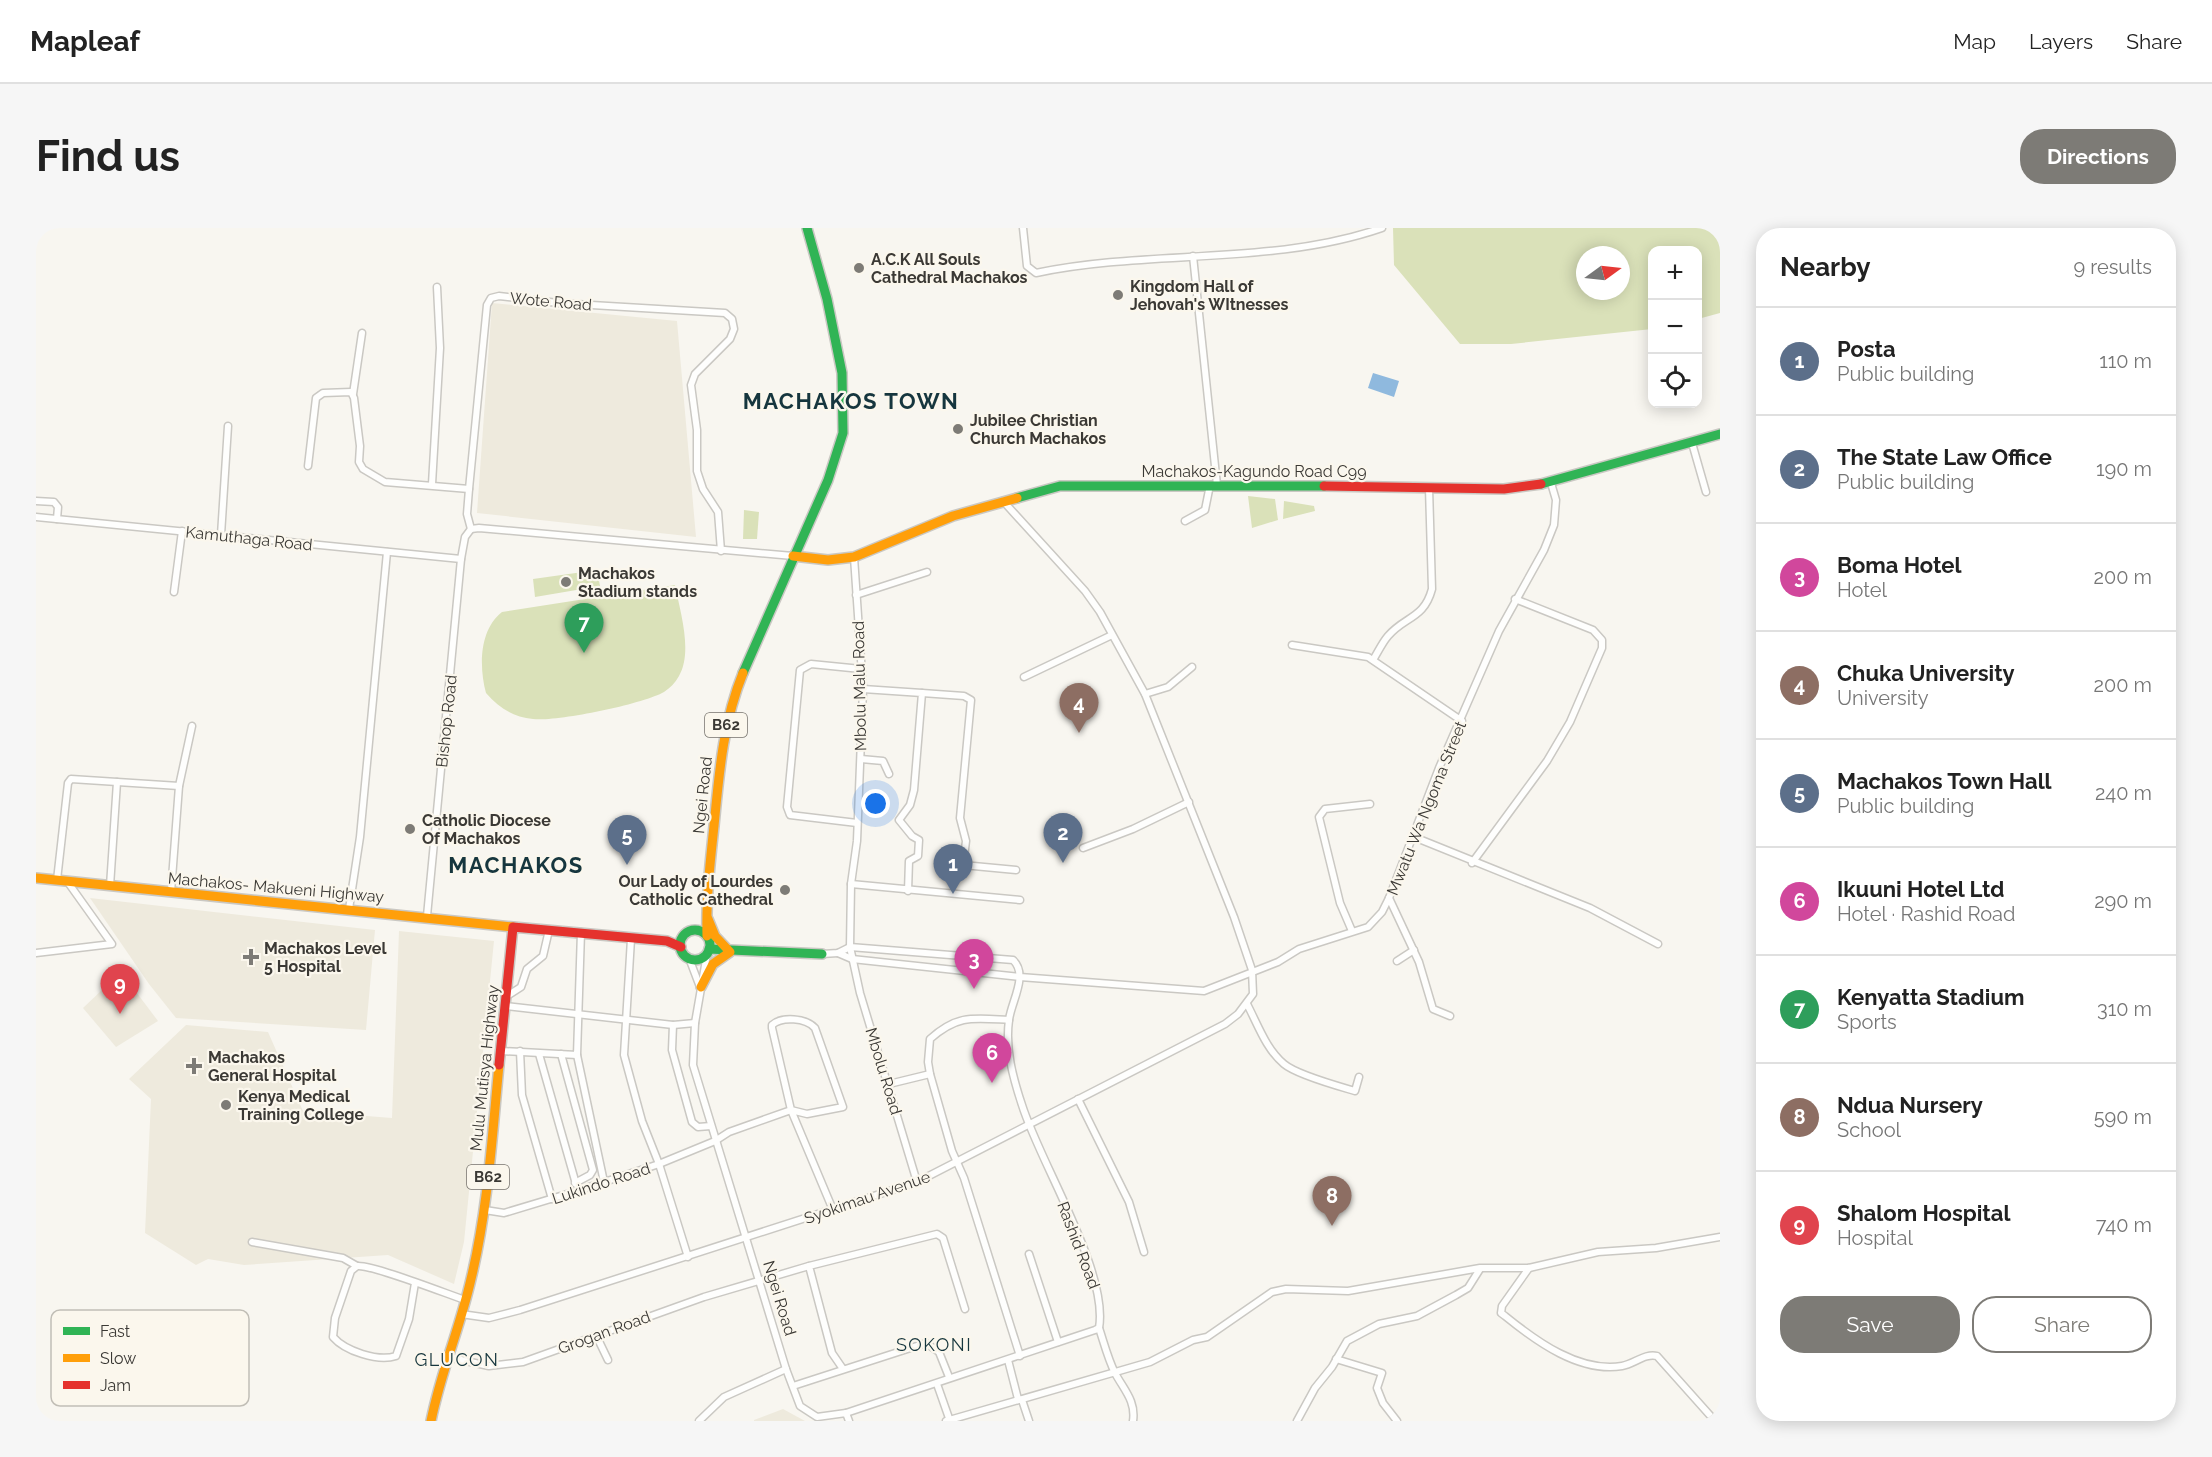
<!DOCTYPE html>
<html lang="en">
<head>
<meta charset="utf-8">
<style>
	:root { --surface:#fff; --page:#f6f6f6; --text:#222; --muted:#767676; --line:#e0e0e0; --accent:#7d7b76 }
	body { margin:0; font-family:Raleway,sans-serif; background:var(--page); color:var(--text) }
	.controls { position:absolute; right:18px; top:18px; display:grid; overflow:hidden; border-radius:12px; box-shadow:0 3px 15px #0003 }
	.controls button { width:54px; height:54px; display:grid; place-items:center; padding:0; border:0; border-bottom:2px solid var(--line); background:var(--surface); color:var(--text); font:30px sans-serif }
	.compass { position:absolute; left:1540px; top:18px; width:54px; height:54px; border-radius:50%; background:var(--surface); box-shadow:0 3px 15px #0003; rotate:75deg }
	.you { position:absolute; left:840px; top:576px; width:21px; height:21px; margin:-15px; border:4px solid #fff; border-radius:50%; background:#1a73e8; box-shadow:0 0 0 9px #1a73e833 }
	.badge { display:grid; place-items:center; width:39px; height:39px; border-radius:50%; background:var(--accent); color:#fff; font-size:20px; font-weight:700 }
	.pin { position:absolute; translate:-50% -50px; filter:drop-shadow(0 2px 3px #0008) }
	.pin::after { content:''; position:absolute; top:32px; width:21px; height:18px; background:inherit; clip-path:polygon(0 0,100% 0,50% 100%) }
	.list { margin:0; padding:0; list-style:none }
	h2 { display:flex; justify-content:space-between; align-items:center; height:78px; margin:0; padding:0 24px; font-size:26px }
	h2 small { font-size:20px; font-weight:400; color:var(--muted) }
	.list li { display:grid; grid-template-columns:39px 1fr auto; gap:18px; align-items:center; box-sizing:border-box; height:108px; padding:0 24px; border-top:2px solid var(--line) }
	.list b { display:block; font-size:22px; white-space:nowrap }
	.list p { margin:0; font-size:20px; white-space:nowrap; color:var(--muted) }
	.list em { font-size:20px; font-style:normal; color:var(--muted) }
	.actions { display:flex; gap:12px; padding:18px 24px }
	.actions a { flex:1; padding:14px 0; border:2px solid var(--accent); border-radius:24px; text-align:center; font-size:21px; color:var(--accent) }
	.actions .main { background:var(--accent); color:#fff }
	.icon { flex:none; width:33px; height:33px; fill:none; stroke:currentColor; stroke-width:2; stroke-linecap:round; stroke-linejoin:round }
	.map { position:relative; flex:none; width:1684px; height:1193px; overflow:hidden; border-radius:24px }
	header { display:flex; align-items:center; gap:36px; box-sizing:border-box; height:84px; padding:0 30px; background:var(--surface); border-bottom:2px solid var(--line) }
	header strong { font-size:28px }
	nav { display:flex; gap:33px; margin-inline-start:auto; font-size:21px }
	.intro { display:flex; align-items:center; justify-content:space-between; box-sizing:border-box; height:144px; padding:0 36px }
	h1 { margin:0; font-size:42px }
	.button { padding:15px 27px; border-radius:24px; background:var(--accent); color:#fff; font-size:21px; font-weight:700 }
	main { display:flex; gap:36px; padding:0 36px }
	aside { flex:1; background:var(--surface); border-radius:24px; box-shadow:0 3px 15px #0003 }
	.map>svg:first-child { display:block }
	.built { fill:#eeeadd }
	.green { fill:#dae1b9; fill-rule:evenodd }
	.water { fill:#8fb9de }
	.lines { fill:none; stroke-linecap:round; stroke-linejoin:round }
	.street-casing { stroke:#cac8c3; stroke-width:9 }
	.fast-casing { stroke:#cac8c3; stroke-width:12 }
	.slow-casing { stroke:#cac8c3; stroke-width:12 }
	.jam-casing { stroke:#cac8c3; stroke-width:12 }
	.street { stroke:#fefefd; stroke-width:6 }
	.fast { stroke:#30b455; stroke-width:9 }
	.slow { stroke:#ff9f0a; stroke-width:9 }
	.jam { stroke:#e5322d; stroke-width:9 }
	.poi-dot { fill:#7d7b76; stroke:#fbf7ed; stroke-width:2 }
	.labels { text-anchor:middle; stroke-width:4.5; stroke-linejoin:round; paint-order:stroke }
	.shield { fill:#fbf7ed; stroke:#75726c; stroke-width:1.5 }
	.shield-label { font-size:15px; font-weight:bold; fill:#3b3935 }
	.poi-label { font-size:16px; font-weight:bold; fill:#3b3935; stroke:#fbf7ed; text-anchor:start }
	.street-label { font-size:16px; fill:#3b3935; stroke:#fbf7ed }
	.neighbourhood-label { font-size:18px; letter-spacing:1.5px; fill:#16363e; stroke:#fbf7ed }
	.district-label { font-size:22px; font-weight:bold; letter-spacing:1.5px; fill:#16363e; stroke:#fbf7ed }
	.key { fill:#fbf7ed; stroke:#c1beb6; stroke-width:1.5 }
	.key-label { font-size:16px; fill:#3b3935 }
</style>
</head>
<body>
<header>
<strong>Mapleaf</strong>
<nav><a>Map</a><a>Layers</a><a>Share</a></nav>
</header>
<div class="intro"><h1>Find us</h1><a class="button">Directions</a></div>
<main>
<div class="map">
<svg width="1684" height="1193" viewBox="0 0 1684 1193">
	<rect width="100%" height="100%" fill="#f8f6f0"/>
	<g class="built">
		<polygon points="456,75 641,93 660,309 441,285"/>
		<polygon points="54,670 339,702 330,802 140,790 113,756"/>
		<polygon points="363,703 458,713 428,1014 418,1056 352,1027 208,1037 172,1031 160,1037 109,1005 115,871 93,851 150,797 232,804 267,883 356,890"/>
		<polygon points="85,744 122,793 80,819 47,780"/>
		<polygon points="747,1181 769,1193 718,1193 718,1192"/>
	</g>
	<g class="green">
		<path d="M 1357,0 L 1684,0 L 1684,85 L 1662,91 L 1662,22 L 1616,22 L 1616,101 L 1475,116 L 1424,116 L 1358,37 ZM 1549,27 L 1585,27 L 1585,63 L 1549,63 Z"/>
		<polygon points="1212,268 1239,271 1242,292 1216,300"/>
		<polygon points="1248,273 1278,278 1279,283 1247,291"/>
		<polygon points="708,282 723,284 721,311 707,311"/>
		<polygon points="561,342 564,358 499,369 497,351"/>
		<path d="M 639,357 C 644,383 657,424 643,448 C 639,455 634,460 628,464 C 607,476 521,494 497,491 C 477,489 463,480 450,465 C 443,439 443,402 466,384 Z"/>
	</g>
	<polygon class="water" points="1337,145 1363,153 1358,169 1332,160"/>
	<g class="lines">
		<defs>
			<g id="street">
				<path d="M 987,0 L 991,38 L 1000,45 C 1114,21 1236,38 1346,0"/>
				<polyline points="1157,28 1181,257"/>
				<polyline points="317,166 326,105"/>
				<polyline points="1656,215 1670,264"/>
				<polyline points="272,238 280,170 287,165 315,164 318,170 324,218 323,234 327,241 349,254 433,261"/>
				<polyline points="396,256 404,120 401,59"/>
				<polyline points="0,273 18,274 22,279 21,291"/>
				<polyline points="0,289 425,331"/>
				<polyline points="1149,293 1169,282 1174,257"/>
				<polyline points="435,301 431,286 433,261 451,77 455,70 463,68 522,75 689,85 696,91 698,101 694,111 659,146 655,157 661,202 661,243 667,261 682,284 685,323"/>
				<polyline points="435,301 443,300 757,328"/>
				<polyline points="185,307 192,198"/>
				<polyline points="818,329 827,461 821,613 815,656 814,719 824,765 881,954"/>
				<polyline points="138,364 146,303"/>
				<polyline points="820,367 891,344"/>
				<polyline points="1256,417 1332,429 1426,493"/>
				<path d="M 1337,432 C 1342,424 1346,415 1352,408 C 1369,388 1388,391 1396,361 L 1393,260"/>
				<polyline points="988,449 1076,407"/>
				<polyline points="827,461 886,465 878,562 874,577 863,592 876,608 883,612 882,628 873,633 872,663"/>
				<polyline points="886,465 928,468 935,472 924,590 930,613 927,637 980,642"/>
				<polyline points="1109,466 1132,459 1156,439"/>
				<polyline points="825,531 847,533 853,546"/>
				<polyline points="821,595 754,587 751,579 764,442 775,436 825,441"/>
				<polyline points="1378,609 1554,680 1622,716"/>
				<polyline points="1047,620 1097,601 1153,574"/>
				<polyline points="1436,635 1511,533 1534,494 1566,420 1566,412 1557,402 1479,371"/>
				<polyline points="21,652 32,555 35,551 143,558"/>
				<polyline points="815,656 984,672"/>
				<polyline points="74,658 81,554"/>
				<polyline points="135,664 143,558 156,498"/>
				<polyline points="1353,670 1383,734 1397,781 1414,788"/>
				<polyline points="313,681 324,609 351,324"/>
				<polyline points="391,688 425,331 429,309 435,301"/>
				<polyline points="1316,703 1304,675 1283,589 1289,581 1334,576"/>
				<polyline points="595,711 588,827 606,893 623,936 652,1029"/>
				<polyline points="0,725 76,716 31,653"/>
				<polyline points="802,725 816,731 984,749 1168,763 1242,734 1263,721 1332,699 1346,684 1353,670 1403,540 1463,403 1508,322 1518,297 1520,272 1515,255"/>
				<polyline points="671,726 659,795 657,837 750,1141 764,1178 781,1189 810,1185 813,1193"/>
				<polyline points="786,726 802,725 814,719"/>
				<polyline points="653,730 664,759"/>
				<polyline points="1361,733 1378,722"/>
				<polyline points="471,768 485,759 491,741 507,728 513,702"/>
				<path d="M 1211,776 C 1222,797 1230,821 1248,836 C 1261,847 1302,858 1319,863 L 1323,849"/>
				<polyline points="470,778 637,797 659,795"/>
				<path d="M 973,792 C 938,790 922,786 894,811 L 892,834 L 894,846 L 916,923 L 928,950 L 984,1128"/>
				<polyline points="637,797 636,822 656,894 662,899 675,898"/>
				<polyline points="465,823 541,827 545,704"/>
				<polyline points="484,823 486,867 516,971"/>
				<polyline points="503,826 540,956"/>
				<polyline points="525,826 557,942 554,947 539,955"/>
				<polyline points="541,827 568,954"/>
				<polyline points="853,856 894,846"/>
				<polyline points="1042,871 1093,974 1108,1024"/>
				<path d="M 449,982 L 468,985 L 541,963 L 623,936 L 679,913 L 693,904 L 755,882 L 771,886 L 807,879 L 779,800 C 770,790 746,788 736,797 L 736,800 L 755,882 L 797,982"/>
				<polyline points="216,1014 307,1030 321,1038"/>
				<polyline points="993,1026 1022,1114"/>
				<path d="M 1493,1040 L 1466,1078 L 1465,1085 L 1469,1088 C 1501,1114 1544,1145 1586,1138 C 1598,1136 1609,1125 1621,1128 L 1679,1193"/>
				<path d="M 379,1055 L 373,1091 L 360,1128 C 342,1134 309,1123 297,1109 L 299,1090 L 315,1043 L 321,1038 C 335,1036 411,1066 429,1072"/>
				<polyline points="425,1086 453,1090 484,1082 881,954 1189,796 1202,786 1217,766 1216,742 1198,689 1109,466 1064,384 1049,363 967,273"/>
				<path d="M 1063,1100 C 1068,1115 1072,1131 1079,1145 C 1088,1162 1100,1173 1097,1193"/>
				<polyline points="560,1107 572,1132"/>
				<polyline points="411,1129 453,1138 487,1134 668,1069 773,1038"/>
				<polyline points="1300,1131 1346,1145 1341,1160 1347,1175 1361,1193"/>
				<polyline points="972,1132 982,1171 986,1172 993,1193"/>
				<polyline points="807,1141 796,1125 773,1038 901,1006 907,1010 929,1081"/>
				<polyline points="901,1156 914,1193"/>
				<polyline points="757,1158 890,1115 903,1124 913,1149"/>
				<path d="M 810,1185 L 1059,1102 L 1063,1100 C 1073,1044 1004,935 986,877 C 977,850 969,821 973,792 C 975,774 993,747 977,732 L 814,719"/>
				<polyline points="663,1193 688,1169 750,1141"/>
				<polyline points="910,1193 1114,1134 1157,1112 1171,1109 1236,1064 1250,1061 1312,1063 1444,1040 1493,1040 1562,1024 1620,1020 1684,1009"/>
				<polyline points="1261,1193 1279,1160 1296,1139 1311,1113 1343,1096 1381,1088 1420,1067 1432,1060 1444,1041"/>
			</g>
			<g id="fast">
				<polyline points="1505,256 1684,206"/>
				<polyline points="981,270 1024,258 1288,258"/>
				<polyline points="707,445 792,252 807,205 806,145 791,71 771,0"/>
				<circle cx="659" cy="717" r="15"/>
				<polyline points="673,721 786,726"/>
			</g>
			<g id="slow">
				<polyline points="757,328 792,332 818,329 917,288 981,270"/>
				<polyline points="0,650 477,699"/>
				<path d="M 671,708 C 670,671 674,635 678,598 C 683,546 687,494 707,445"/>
				<polyline points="665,759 677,736 694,724 679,708 672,691"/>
				<path d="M 395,1193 C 405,1143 424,1100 435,1051 C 452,981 456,909 463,837"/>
			</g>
			<g id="jam">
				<polyline points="1288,258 1468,261 1505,256"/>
				<polyline points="463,837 477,699 631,713 645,719"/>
			</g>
		</defs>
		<use href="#street" class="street-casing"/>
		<use href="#fast" class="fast-casing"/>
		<use href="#slow" class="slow-casing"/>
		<use href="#jam" class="jam-casing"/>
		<use href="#street" class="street"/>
		<use href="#fast" class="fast"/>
		<use href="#slow" class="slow"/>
		<use href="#jam" class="jam"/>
	</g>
	<g class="poi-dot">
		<circle cx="823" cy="40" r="6"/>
		<circle cx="1082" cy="67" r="6"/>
		<circle cx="922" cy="201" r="6"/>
		<circle cx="530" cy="354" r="6"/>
		<circle cx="374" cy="601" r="6"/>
		<circle cx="749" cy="662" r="6"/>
		<path d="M212 720h6v6h6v6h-6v6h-6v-6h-6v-6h6z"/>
		<path d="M155 829h6v6h6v6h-6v6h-6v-6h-6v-6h6z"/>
		<circle cx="190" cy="877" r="6"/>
	</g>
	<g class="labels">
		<g class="shield">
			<rect x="669" y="485" width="42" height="24" rx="4.5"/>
			<rect x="431" y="937" width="42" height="24" rx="4.5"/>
		</g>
		<g class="shield-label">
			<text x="690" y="502">B62</text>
			<text x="452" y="954">B62</text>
		</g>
		<g class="poi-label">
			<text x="835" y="37">A.C.K All Souls<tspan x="835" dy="18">Cathedral Machakos</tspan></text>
			<text x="1094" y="64">Kingdom Hall of<tspan x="1094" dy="18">Jehovah's WItnesses</tspan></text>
			<text x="934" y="198">Jubilee Christian<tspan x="934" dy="18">Church Machakos</tspan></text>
			<text x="542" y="351">Machakos<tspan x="542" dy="18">Stadium stands</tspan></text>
			<text x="386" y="598">Catholic Diocese<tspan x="386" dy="18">Of Machakos</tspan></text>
			<text x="737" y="659" text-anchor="end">Our Lady of Lourdes<tspan x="737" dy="18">Catholic Cathedral</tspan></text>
			<text x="228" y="726">Machakos Level<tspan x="228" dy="18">5 Hospital</tspan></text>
			<text x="172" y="835">Machakos<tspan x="172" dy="18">General Hospital</tspan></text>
			<text x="202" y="874">Kenya Medical<tspan x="202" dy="18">Training College</tspan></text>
		</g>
		<g class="street-label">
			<text transform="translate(515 73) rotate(5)" y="6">Wote Road</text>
			<text x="1218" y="249">Machakos-Kagundo Road C99</text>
			<text transform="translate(213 310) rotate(6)" y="6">Kamuthaga Road</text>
			<text transform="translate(823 458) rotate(-91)" y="6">Mbolu Malu Road</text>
			<text transform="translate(410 493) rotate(-84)" y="6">Bishop Road</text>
			<text transform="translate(666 567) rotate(-84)" y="6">Ngei Road</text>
			<text transform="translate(1390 580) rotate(-68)" y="6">Mwatu Wa Ngoma Street</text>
			<text transform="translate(240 659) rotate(5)" y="6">Machakos- Makueni Highway</text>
			<text transform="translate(448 840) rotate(-84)" y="6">Mulu Mutisya Highway</text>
			<text transform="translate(848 843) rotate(73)" y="6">Mbolu Road</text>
			<text transform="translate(565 955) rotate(-18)" y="6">Lukindo Road</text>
			<text transform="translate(831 969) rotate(-19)" y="6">Syokimau Avenue</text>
			<text transform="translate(1043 1017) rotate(69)" y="6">Rashid Road</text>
			<text transform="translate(744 1070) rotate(73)" y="6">Ngei Road</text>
			<text transform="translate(568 1104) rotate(-20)" y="6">Grogan Road</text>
		</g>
		<g class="neighbourhood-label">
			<text x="898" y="1123">SOKONI</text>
			<text x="421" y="1138">GLUCON</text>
		</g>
		<g class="district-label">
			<text x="815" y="181">MACHAKOS TOWN</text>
			<text x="480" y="645">MACHAKOS</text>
		</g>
	</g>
	<rect x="15" y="1082" width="198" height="96" rx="9" class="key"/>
	<rect x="27" y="1099" width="27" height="8" fill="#30b455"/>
	<rect x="27" y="1126" width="27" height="8" fill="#ff9f0a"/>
	<rect x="27" y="1153" width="27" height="8" fill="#e5322d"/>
	<g class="key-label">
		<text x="64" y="1109">Fast</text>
		<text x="64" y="1136">Slow</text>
		<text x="64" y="1163">Jam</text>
	</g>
</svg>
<div class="controls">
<button>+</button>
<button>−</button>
<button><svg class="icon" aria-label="locate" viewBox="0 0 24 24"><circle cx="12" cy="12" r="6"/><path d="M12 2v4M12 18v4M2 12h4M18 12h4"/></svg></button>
</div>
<svg class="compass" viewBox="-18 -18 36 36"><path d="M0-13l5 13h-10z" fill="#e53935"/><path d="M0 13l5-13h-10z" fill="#767676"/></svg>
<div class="you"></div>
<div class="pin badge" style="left:917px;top:666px;background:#5c6f8a">1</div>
<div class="pin badge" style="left:1027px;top:635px;background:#5c6f8a">2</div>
<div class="pin badge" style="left:938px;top:761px;background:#d1479c">3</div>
<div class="pin badge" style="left:1043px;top:505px;background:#8d6e63">4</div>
<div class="pin badge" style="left:591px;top:637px;background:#5c6f8a">5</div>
<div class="pin badge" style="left:956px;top:855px;background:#d1479c">6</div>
<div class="pin badge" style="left:548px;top:425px;background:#2e9e5b">7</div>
<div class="pin badge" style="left:1296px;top:998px;background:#8d6e63">8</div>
<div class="pin badge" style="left:84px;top:786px;background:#e0444e">9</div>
</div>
<aside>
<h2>Nearby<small>9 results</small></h2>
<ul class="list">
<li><span class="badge" style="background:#5c6f8a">1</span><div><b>Posta</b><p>Public building</p></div><em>110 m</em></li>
<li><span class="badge" style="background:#5c6f8a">2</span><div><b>The State Law Office</b><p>Public building</p></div><em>190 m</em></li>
<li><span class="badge" style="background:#d1479c">3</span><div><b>Boma Hotel</b><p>Hotel</p></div><em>200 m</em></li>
<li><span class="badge" style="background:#8d6e63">4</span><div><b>Chuka University</b><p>University</p></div><em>200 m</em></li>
<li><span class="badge" style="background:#5c6f8a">5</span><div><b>Machakos Town Hall</b><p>Public building</p></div><em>240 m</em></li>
<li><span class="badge" style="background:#d1479c">6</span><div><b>Ikuuni Hotel Ltd</b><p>Hotel · Rashid Road</p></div><em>290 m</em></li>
<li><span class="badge" style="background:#2e9e5b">7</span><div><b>Kenyatta Stadium</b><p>Sports</p></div><em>310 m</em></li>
<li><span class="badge" style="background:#8d6e63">8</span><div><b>Ndua Nursery</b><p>School</p></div><em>590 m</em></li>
<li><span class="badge" style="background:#e0444e">9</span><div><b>Shalom Hospital</b><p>Hospital</p></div><em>740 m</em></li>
</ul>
<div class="actions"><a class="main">Save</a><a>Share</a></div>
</aside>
</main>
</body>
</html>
